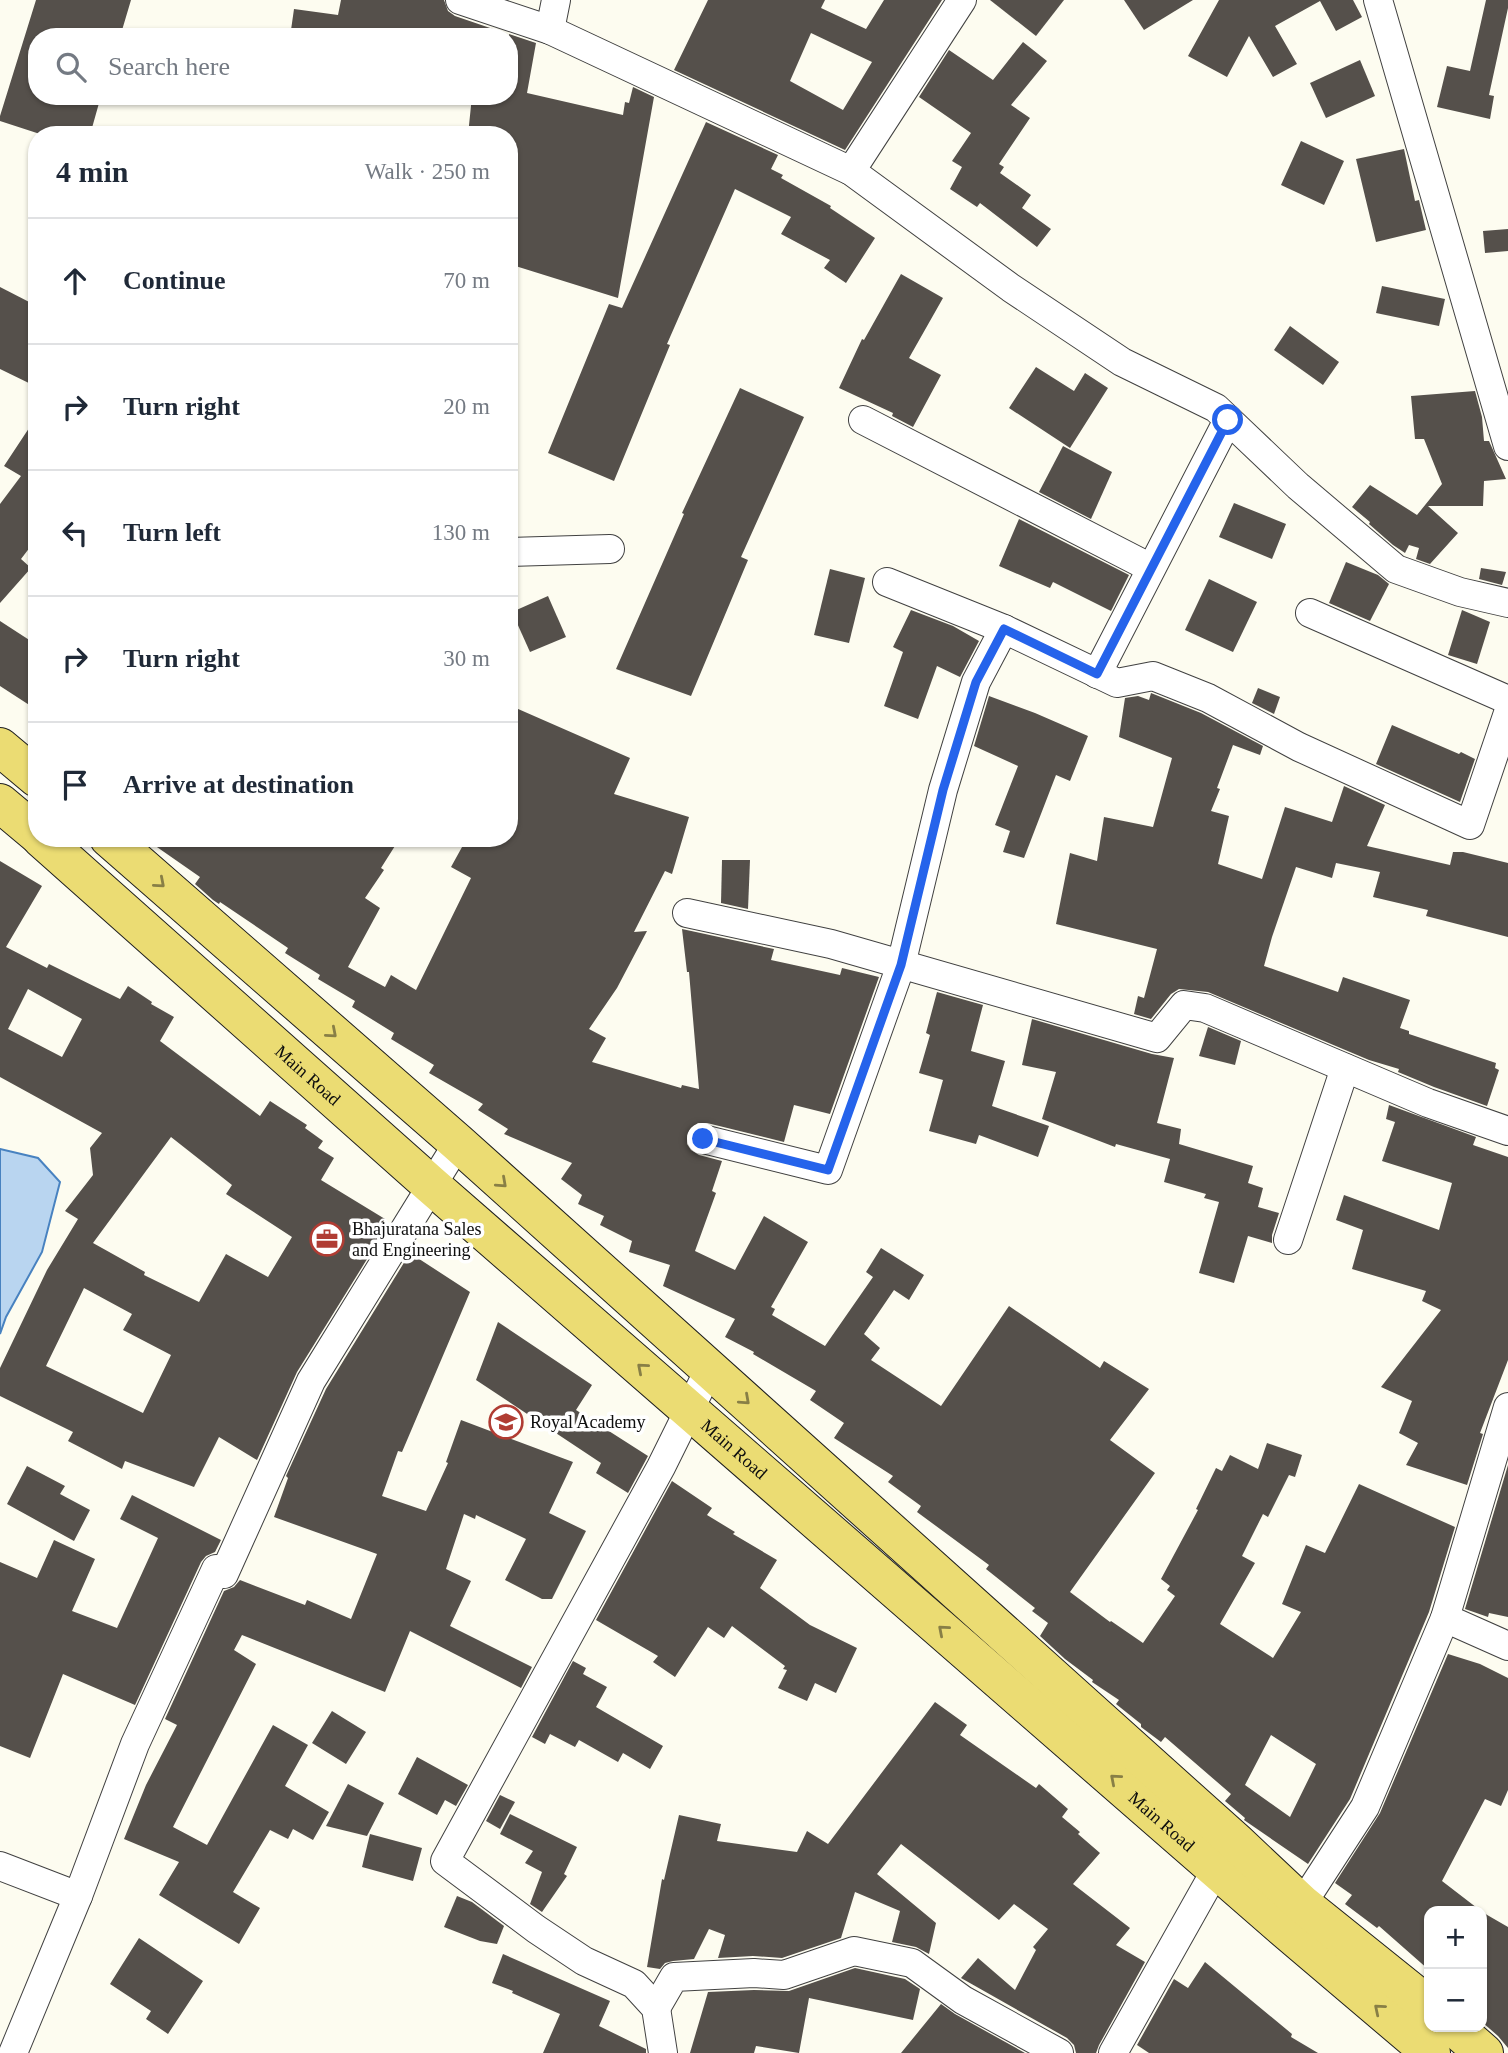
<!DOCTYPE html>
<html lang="en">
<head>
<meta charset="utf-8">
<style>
	:root { --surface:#fff; --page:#f6f6f7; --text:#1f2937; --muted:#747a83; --line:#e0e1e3 }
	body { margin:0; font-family:"Times New Roman",serif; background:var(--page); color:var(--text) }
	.controls { position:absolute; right:21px; bottom:21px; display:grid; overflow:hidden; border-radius:14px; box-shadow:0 2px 5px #0004 }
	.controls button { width:63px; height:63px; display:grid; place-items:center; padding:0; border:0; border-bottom:2px solid var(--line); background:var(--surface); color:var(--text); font:35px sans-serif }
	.stop { position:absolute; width:21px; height:21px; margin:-16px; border:5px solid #2563eb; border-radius:50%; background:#fff }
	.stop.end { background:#2563eb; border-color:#fff; box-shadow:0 2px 7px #0008 }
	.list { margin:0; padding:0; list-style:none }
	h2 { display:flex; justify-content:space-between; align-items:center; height:91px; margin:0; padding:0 28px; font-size:30px }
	h2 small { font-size:23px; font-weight:400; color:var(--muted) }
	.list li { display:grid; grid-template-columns:46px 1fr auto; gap:21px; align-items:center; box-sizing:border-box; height:126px; padding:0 28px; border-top:2px solid var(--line) }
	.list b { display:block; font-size:26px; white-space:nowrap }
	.list em { font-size:23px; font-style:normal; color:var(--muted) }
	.icon { flex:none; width:38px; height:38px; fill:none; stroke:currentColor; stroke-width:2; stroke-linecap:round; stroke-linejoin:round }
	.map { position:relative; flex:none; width:1508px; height:2053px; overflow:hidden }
	.search { position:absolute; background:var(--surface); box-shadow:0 2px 5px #0004; left:28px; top:28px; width:490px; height:77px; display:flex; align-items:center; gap:18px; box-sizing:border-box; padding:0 24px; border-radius:28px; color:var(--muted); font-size:26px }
	.panel { position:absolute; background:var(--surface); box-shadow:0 2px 5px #0004; left:28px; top:126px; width:490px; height:721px; border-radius:28px }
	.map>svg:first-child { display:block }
	.water { fill:#b9d5f0; stroke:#4882c0; stroke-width:2 }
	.building { fill:#55504b; fill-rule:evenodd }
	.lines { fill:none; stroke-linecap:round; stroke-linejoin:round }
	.minor-casing { stroke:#414141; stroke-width:30 }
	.primary-casing { stroke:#1f1f1f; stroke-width:40 }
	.minor { stroke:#fff; stroke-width:28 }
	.primary { stroke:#ebdc73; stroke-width:38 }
	.oneway { stroke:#887f46 }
	.route { stroke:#2563eb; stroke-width:9 }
	.labels { text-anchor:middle; stroke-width:7; stroke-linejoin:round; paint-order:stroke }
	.street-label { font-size:18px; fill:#0e0e0e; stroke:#fff }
	.poi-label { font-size:18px; fill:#0e0e0e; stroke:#fff; text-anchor:start }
</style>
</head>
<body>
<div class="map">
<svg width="1508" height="2053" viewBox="0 0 1508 2053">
	<rect width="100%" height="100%" fill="#fdfcf0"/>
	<polygon class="water" points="0,1149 38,1158 60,1182 42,1252 6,1317 0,1334"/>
	<g class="building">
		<polygon points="36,0 131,0 120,37 37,37 37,96 101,96 90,135 43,135 0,121 0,116"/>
		<polygon points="341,0 444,0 448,11 455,16 496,30 495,37 333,37 291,30 294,9 338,15"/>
		<path d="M 708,0 L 825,0 L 821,8 L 866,29 L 884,0 L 942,0 L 845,150 L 674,70 ZM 811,33 L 872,62 L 843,110 L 790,81 Z"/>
		<polygon points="990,0 1064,0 1036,36"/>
		<polygon points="1124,0 1193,0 1144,30"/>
		<polygon points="1219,0 1353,0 1362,17 1336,31 1320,1 1275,26 1297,64 1273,77 1249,36 1227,77 1188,56"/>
		<polygon points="1486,0 1508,0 1508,8 1489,95 1494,96 1490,119 1437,107 1447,66 1470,71"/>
		<polygon points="509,34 536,43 527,93 623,115 625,102 629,103 633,87 654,97 618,298 509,264 509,135 468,135 472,96 509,96"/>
		<polygon points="1023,42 1047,61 1011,105 1030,118 999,164 1004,167 1000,173 1031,195 1022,208 1051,229 1037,247 980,203 977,207 950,189 962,167 952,161 971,133 919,97 949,50 993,80"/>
		<polygon points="1360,60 1375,96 1326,118 1310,83"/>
		<polygon points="706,122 778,155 771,169 783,175 781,178 831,206 830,208 875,238 846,283 824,268 830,260 781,234 791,217 735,189 667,344 670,345 614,481 548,453 609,304 622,308"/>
		<polygon points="1301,141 1344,161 1324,205 1281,185"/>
		<polygon points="1404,149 1415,201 1419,200 1426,230 1376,242 1356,159"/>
		<polygon points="1508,229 1508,251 1485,253 1483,231"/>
		<polygon points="901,274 943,298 909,358 941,375 913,427 892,416 893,413 839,388 862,339 864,340"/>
		<polygon points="1382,286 1445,299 1439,326 1376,313"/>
		<polygon points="0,287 37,306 37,387 0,369"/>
		<polygon points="1290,326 1339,362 1323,385 1274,350"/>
		<polygon points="1036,367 1074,391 1085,373 1108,388 1070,448 1009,408"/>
		<polygon points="740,388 804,417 741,557 748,560 691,696 616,669 684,514 682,513"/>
		<polygon points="1475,391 1482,417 1484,441 1489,441 1506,479 1484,481 1483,506 1428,506 1458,533 1430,564 1416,559 1419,548 1409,545 1405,553 1393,545 1369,524 1370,522 1352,507 1370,485 1417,515 1442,484 1424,439 1415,439 1411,396"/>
		<polygon points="37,416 37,538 21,559 31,568 0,603 0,504 21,476 4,466"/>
		<polygon points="1063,446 1112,472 1091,519 1039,492"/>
		<polygon points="1234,503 1286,524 1272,559 1219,537"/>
		<polygon points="1019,519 1129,575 1111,611 1053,582 1050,588 999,566"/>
		<polygon points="1346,562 1378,575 1389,584 1370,621 1329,603"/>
		<polygon points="1481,568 1506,572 1502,585 1479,579"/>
		<polygon points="830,569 865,578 849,643 814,635"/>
		<polygon points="1209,579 1257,602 1233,652 1185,630"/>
		<polygon points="548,596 566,637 530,652 512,612"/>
		<polygon points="911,610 953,626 979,641 960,677 937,666 918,719 884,706 903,652 893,647"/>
		<polygon points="1462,610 1490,622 1477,664 1448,655"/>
		<polygon points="0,621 37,645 37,710 0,686"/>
		<polygon points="1258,688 1280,697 1274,714 1252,703"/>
		<polygon points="1151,693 1201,713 1263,746 1260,755 1233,745 1217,788 1220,789 1211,811 1229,816 1218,864 1262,879 1285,807 1332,822 1344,786 1385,805 1367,846 1450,865 1453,852 1463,852 1508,863 1508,937 1426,916 1428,910 1373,897 1380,872 1336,863 1332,878 1296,867 1272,937 1264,966 1338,992 1343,977 1410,1000 1400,1028 1409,1031 1409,1034 1496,1063 1495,1068 1499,1070 1487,1106 1434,1087 1398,1072 1399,1069 1369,1060 1208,992 1179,989 1171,994 1151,1019 1134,1014 1138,996 1144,998 1157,949 1056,924 1070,853 1097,861 1104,817 1153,827 1172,758 1119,737 1125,698 1138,696 1149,700"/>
		<polygon points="989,696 1035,713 1088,736 1070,781 1056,775 1024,858 1003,852 1010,831 995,825 1018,766 974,746"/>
		<path d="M 509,705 L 630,758 L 614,794 L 689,817 L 672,874 L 665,871 L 634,932 L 647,931 L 617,988 L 589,1029 L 606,1038 L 592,1062 L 681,1088 L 682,1085 L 699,1089 L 689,972 L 687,972 L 682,929 L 774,949 L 771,960 L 840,975 L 842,968 L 879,977 L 830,1114 L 794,1105 L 784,1142 L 707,1123 L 698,1123 L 691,1128 L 687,1136 L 687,1144 L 691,1150 L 699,1155 L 722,1161 L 712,1191 L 716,1193 L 695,1251 L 735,1270 L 764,1216 L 808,1242 L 771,1307 L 775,1309 L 772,1315 L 825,1346 L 873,1277 L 866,1272 L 881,1248 L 924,1275 L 909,1300 L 894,1290 L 864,1334 L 880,1348 L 871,1360 L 941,1406 L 1009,1306 L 1100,1368 L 1104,1361 L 1149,1389 L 1110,1440 L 1155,1473 L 1070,1592 L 1110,1622 L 1111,1621 L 1143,1643 L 1175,1596 L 1167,1590 L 1170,1586 L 1161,1579 L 1198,1510 L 1196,1509 L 1216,1468 L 1222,1471 L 1230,1455 L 1258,1469 L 1267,1443 L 1302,1455 L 1295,1477 L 1289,1475 L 1268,1517 L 1263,1514 L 1242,1556 L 1255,1563 L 1220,1624 L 1273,1658 L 1301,1612 L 1282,1604 L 1306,1545 L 1325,1553 L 1359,1484 L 1455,1527 L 1429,1612 L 1350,1799 L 1308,1864 L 1244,1820 L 1245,1818 L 1225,1801 L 1231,1794 L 1165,1737 L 1161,1742 L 1141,1727 L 1141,1724 L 1116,1704 L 1119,1700 L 1092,1682 L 1093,1680 L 1065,1659 L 1040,1636 L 1048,1623 L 1032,1611 L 1035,1608 L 986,1569 L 989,1565 L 917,1512 L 921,1506 L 888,1482 L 893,1476 L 834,1438 L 844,1423 L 810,1400 L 816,1391 L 753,1354 L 754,1352 L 725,1337 L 735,1319 L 663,1286 L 670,1265 L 629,1252 L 632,1241 L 600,1225 L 604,1216 L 578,1204 L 582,1195 L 561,1179 L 572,1163 L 504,1134 L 508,1129 L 478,1110 L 483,1104 L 429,1073 L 434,1065 L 391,1039 L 394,1033 L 352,1007 L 355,1001 L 318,979 L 320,975 L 285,953 L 288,948 L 220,902 L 219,904 L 213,900 L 195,884 L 200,877 L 144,838 L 400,838 L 381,868 L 384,870 L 365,898 L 380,908 L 348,967 L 385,987 L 391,975 L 416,990 L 471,878 L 451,867 L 467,838 L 509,838 ZM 1271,1735 L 1316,1764 L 1290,1817 L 1245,1785 Z"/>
		<polygon points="1392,725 1459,754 1461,752 1475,759 1460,802 1376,764"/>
		<polygon points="722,860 750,860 748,909 721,903"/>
		<path d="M 0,861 L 42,886 L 6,947 L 47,968 L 49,964 L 120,999 L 128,986 L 152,1002 L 151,1004 L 174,1017 L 160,1041 L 260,1116 L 270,1101 L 307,1125 L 305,1128 L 323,1141 L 318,1148 L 334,1158 L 321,1180 L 385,1219 L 377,1232 L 382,1235 L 297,1372 L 257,1460 L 219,1437 L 194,1487 L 125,1461 L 122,1469 L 68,1441 L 73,1432 L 0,1396 L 0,1368 L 47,1270 L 78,1219 L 65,1211 L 93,1175 L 90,1148 L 102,1133 L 0,1077 ZM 28,989 L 82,1019 L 62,1057 L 8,1029 ZM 171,1137 L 232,1185 L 226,1194 L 292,1237 L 268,1277 L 226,1254 L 199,1302 L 144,1275 L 145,1272 L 93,1243 ZM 84,1288 L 132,1314 L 123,1330 L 171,1355 L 143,1413 L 46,1366 Z"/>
		<polygon points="937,992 983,1005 971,1051 1005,1061 992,1106 1049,1126 1038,1157 979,1135 976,1144 929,1131 943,1080 919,1073 930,1035 926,1033"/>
		<polygon points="1032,1019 1152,1054 1174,1058 1157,1123 1181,1129 1179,1144 1253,1166 1248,1183 1263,1188 1258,1207 1279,1213 1272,1235 1272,1243 1248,1236 1234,1283 1199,1273 1219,1202 1204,1198 1206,1194 1164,1182 1170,1159 1116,1144 1115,1147 1042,1119 1056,1072 1022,1065"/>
		<polygon points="1208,1027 1241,1041 1235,1065 1199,1056"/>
		<polygon points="1389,1105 1476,1137 1473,1145 1508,1157 1508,1360 1480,1433 1483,1434 1467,1485 1406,1465 1418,1443 1399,1433 1412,1401 1381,1387 1441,1310 1422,1301 1426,1291 1352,1269 1363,1230 1336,1220 1344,1195 1439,1230 1452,1183 1382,1161 1395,1122 1386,1119"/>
		<polygon points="410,1253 470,1292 402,1452 398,1451 382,1496 426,1511 448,1463 446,1462 461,1420 573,1462 549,1513 586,1531 552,1599 542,1599 505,1580 526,1539 476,1515 475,1519 464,1514 446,1569 471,1581 450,1626 532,1667 521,1688 410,1631 385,1692 242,1635 234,1650 256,1664 173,1827 207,1845 273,1725 308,1745 285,1786 329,1812 313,1840 293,1829 288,1839 270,1830 233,1892 260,1908 239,1944 159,1895 179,1862 124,1839 146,1785 177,1725 165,1719 224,1591 234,1587 240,1580 305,1605 307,1600 351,1619 377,1554 274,1517 288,1478 286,1476 326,1389"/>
		<polygon points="498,1322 592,1385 576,1410 648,1456 628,1493 596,1473 601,1463 476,1380"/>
		<polygon points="1508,1465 1508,1617 1489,1613 1488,1617 1465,1609"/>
		<polygon points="27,1466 65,1486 60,1494 90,1510 74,1541 7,1504"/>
		<polygon points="672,1481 712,1508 707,1515 735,1532 733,1534 777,1560 760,1588 810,1625 857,1648 836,1693 815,1683 807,1701 778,1688 787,1670 783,1669 785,1666 732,1626 724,1638 708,1627 675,1677 653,1662 658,1656 596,1620"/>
		<polygon points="132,1495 221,1540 215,1552 206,1556 201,1562 135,1705 63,1674 30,1758 0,1746 0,1562 37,1578 54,1540 95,1559 72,1611 117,1628 158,1538 120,1519"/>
		<polygon points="1448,1654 1480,1664 1508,1678 1508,1790 1501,1806 1485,1799 1442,1881 1481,1911 1429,1911 1429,1970 1379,1926 1377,1928 1345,1904 1352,1895 1335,1883 1380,1813"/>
		<polygon points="573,1661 586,1668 583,1674 607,1687 596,1707 663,1746 650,1769 623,1753 618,1762 579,1740 575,1747 550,1734 545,1744 532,1737"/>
		<polygon points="935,1702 967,1725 960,1735 1036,1788 1039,1784 1068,1809 1062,1817 1080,1832 1078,1834 1100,1853 1073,1884 1130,1928 1116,1945 1145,1962 1099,2045 1096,2053 1076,2053 1074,2045 1067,2038 961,1978 978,1958 1015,1990 1036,1950 1033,1947 1048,1929 1014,1904 999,1920 901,1844 877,1874 936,1923 929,1954 916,1947 892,1942 900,1911 855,1892 841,1938 782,1958 753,1956 718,1958 725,1935 709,1929 694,1959 673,1961 665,1963 660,1969 647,1967 662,1879 664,1880 679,1815 721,1824 717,1841 797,1852 807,1831 828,1844"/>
		<polygon points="332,1711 366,1732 346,1764 312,1743"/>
		<polygon points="417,1757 468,1785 456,1806 445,1800 437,1815 398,1794"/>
		<polygon points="348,1784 384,1803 367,1836 326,1826"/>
		<polygon points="500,1795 515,1802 500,1829 486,1821"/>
		<polygon points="510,1814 577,1847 564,1874 567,1876 542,1912 530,1904 542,1872 525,1863 533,1851 500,1834"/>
		<polygon points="370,1834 422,1848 413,1881 362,1867"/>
		<polygon points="457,1896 472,1902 504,1926 497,1944 480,1941 444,1927"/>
		<polygon points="1482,1912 1508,1927 1508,2048 1498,2036 1482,2022"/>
		<polygon points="139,1938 203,1981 168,2034 146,2019 151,2011 110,1984"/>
		<polygon points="503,1954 610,2001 599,2026 646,2049 646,2053 543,2053 560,2014 512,1993 513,1991 492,1983"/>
		<polygon points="1205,1962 1292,2034 1291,2037 1318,2053 1149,2053 1137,2045 1174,1979 1188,1988"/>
		<polygon points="855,1968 905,1979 920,1989 913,2020 809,1998 799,2053 756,2046 754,2053 690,2053 708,1992 754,1990 789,1991"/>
		<polygon points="941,2004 955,2014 1025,2053 901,2053"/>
	</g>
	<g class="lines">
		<defs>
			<g id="minor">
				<polyline points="460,0 550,30 851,171 1011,288 1122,362 1216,408 1298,486 1396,569 1460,592 1508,603"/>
				<polyline points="1378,0 1508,446"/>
				<polyline points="550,30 556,0"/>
				<polyline points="851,171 962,0"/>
				<polyline points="863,420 1151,568"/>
				<polyline points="509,552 610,549"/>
				<polyline points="887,582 1004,629"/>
				<polyline points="1310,613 1508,700"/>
				<polyline points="1097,674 1228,420"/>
				<polyline points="687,913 831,944 1157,1038 1184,1005 1205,1008 1428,1103 1508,1131"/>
				<polyline points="703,1139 828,1170 901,965 943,790 976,682 1004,629 1117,683 1153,676 1208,698 1299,747 1470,825 1508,713"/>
				<polyline points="1288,1240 1345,1068"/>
				<polyline points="1445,1618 1508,1646"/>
				<polyline points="0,1866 78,1896"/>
				<polyline points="1293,1918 1365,1807 1445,1618 1508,1407"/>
				<polyline points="656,2008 674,1977 754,1973 784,1975 854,1951 912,1963 963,2000 1059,2053"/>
				<polyline points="13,2053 78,1896 135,1744 216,1569 224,1574 311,1381 458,1143"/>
				<polyline points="663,2053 656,2008 634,1984 584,1961 536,1929 445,1861 661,1467 710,1368"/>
				<polyline points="1113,2053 1217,1868 1227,1856"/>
			</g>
			<g id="primary">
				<polyline points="0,747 37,778"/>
				<polyline points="0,803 37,834"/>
				<path id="s1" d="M 41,838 L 431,1185 L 1286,1930 L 1431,2053"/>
				<polyline points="109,838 458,1143 1237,1843 1302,1904 1429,2006"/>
				<polyline points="1454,2027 1484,2053"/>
			</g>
		</defs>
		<use href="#minor" class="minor-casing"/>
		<use href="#primary" class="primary-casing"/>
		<use href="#minor" class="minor"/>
		<use href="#primary" class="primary"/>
	</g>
	<defs><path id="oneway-chevron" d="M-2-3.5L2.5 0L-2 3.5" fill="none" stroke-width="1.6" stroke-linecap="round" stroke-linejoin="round" transform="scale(1.75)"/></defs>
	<g class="oneway">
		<use href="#oneway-chevron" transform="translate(160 883) rotate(41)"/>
		<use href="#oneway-chevron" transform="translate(332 1033) rotate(41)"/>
		<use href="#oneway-chevron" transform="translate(502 1183) rotate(42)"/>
		<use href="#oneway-chevron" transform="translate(642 1368) rotate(-139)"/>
		<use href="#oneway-chevron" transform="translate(745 1400) rotate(42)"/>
		<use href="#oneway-chevron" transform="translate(943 1630) rotate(-139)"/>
		<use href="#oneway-chevron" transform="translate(1115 1779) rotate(-139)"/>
		<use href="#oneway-chevron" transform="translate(1379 2009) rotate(-140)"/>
	</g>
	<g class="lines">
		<polyline class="route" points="703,1139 828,1170 901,965 943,790 976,682 1004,629 1097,674 1228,420"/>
	</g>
	<defs>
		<symbol id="office-ring" viewBox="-11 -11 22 22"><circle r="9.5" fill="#fff" stroke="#b03c33" stroke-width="1.5"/><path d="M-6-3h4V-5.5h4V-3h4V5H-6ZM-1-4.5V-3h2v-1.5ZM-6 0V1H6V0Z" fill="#b03c33"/></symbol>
		<symbol id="school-ring" viewBox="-11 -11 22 22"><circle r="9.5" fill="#fff" stroke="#b03c33" stroke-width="1.5"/><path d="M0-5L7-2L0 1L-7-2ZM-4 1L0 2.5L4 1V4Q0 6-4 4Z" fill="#b03c33"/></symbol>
	</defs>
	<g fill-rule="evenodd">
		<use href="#office-ring" x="308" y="1220" width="38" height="38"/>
		<use href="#school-ring" x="487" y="1403" width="38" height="38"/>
	</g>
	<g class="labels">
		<g class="street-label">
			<text dy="6" stroke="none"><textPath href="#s1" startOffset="357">Main Road</textPath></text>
			<text dy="6" stroke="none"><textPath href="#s1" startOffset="924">Main Road</textPath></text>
			<text dy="6" stroke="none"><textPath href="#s1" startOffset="1491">Main Road</textPath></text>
		</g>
		<g class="poi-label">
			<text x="352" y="1235">Bhajuratana Sales<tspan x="352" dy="21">and Engineering</tspan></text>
			<text x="530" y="1428">Royal Academy</text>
		</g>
	</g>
</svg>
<div class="controls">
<button>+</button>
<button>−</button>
</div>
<div class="stop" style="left:1228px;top:420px"></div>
<div class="stop end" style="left:703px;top:1139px"></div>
<div class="search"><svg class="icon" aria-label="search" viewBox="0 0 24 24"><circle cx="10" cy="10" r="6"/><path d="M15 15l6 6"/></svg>Search here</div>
<section class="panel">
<h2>4 min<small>Walk · 250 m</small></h2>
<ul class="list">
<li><svg class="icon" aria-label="ahead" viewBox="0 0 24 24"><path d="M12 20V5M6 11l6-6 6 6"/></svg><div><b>Continue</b></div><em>70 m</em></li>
<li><svg class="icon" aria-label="right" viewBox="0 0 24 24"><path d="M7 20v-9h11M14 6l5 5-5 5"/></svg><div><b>Turn right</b></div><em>20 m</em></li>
<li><svg class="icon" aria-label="left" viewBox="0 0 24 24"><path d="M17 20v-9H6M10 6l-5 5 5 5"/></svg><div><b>Turn left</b></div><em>130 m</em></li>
<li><svg class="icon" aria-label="right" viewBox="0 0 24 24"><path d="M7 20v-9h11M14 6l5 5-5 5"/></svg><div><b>Turn right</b></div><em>30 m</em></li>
<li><svg class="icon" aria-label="arrive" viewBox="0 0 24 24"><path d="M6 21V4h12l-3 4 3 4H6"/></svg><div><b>Arrive at destination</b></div></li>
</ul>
</section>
</div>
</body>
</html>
